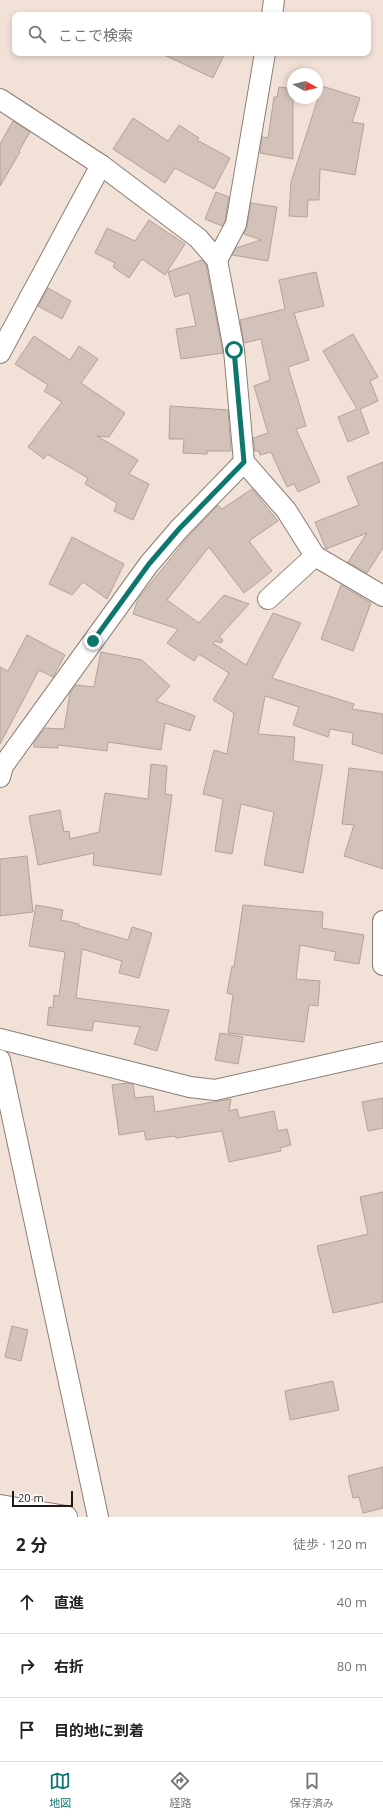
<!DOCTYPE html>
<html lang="ja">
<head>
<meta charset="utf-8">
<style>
	:root { --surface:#fff; --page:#f2f2f2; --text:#222; --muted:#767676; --line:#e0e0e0; --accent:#0f766e }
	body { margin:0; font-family:"Open Sans","Noto Sans JP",sans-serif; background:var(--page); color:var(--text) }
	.compass { position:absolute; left:287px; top:68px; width:36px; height:36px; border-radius:50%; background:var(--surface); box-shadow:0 2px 6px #0003; rotate:98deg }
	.scale { position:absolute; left:12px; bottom:10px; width:61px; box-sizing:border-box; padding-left:4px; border:2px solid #201a16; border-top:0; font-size:11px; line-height:14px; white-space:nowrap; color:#201a16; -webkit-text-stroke:3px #fff; paint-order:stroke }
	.stop { position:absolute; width:12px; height:12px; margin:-9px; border:3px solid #0f766e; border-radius:50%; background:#fff }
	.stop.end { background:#0f766e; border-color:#fff; box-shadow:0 1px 4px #0008 }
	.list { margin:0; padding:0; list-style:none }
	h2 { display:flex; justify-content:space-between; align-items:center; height:52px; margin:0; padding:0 16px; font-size:17px }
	h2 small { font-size:13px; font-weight:400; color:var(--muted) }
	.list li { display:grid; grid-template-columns:26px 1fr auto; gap:12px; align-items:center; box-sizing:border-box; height:64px; padding:0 16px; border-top:1px solid var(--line) }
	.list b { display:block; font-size:15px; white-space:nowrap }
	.list em { font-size:13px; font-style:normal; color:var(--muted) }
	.icon { flex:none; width:22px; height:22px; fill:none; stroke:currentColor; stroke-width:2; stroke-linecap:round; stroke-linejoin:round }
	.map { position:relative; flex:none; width:383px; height:1517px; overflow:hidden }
	.search { position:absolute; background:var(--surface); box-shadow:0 2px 6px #0003; left:12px; right:12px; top:12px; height:44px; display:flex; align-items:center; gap:10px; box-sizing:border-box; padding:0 14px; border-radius:8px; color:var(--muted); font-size:15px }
	.sheet { height:244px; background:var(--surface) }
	nav { display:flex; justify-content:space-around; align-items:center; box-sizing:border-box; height:56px; border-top:1px solid var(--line); background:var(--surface); font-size:11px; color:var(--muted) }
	nav a { display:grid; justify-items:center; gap:2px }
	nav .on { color:var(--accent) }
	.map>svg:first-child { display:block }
	.building { fill:#d3c2b9; stroke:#b3a299 }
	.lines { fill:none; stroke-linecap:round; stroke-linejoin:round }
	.minor-casing { stroke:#8d7d75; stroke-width:22 }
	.tertiary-casing { stroke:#8d7d75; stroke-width:24 }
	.minor { stroke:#fff; stroke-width:20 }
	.tertiary { stroke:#fff; stroke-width:22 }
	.route { stroke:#0f766e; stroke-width:5 }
</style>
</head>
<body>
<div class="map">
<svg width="383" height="1517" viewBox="0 0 383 1517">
	<rect width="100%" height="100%" fill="#f2e1d7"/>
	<g class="building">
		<polygon points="160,53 225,53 213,78"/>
		<polygon points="322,86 360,98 352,122 364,124 355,175 320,169 319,200 308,200 307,217 289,216 291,182"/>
		<polygon points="279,87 293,89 293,159 260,153 262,137 268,138 274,97 277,97"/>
		<polygon points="133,118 168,141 179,125 199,138 197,140 230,158 214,189 175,168 165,183 113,149"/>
		<polygon points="13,121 30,132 19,151 20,152 0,186 0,144"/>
		<polygon points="216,192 229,197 225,220 222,226 205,219"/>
		<polygon points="251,203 277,207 268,261 232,255 236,248 261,240 244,234 247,226"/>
		<polygon points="149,220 185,244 165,275 142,259 129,278 113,267 115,263 95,253 107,228 135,241"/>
		<polygon points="202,260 206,265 223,353 181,359 176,329 196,326 189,293 175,297 168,272"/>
		<polygon points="316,272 324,306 294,313 309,360 288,367 306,426 296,429 320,482 298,492 294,484 287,487 271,452 260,455 259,451 255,451 253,438 268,433 254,386 270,380 261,339 244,343 240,320 285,309 279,280"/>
		<polygon points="48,288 71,301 62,319 38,306"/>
		<polygon points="353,334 378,377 370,381 378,401 360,409 369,433 348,442 338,417 357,409 323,351"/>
		<polygon points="34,336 70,360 79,346 98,359 81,383 125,413 109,437 97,436 138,460 129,474 149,484 133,520 114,511 117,503 85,484 88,478 47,454 44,459 28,447 62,402 44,391 48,385 15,364"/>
		<polygon points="170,406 228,410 231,451 207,451 207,454 183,453 184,439 169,439"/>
		<polygon points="383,462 383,548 367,573 348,562 367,533 326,549 315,522 359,505 347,477"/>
		<polygon points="252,489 278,521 249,541 272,571 244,593 209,547 167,600 199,623 224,595 249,604 219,637 223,640 221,643 215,641 213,643 246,665 273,613 301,623 272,678 354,704 352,709 383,714 383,754 352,744 353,733 330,729 328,737 293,725 299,707 265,696 258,734 295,737 293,761 323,765 303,873 264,865 274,812 241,804 232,854 215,851 223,799 203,794 214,750 227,754 234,713 213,700 229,673 199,654 194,661 167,643 178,629 133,614 138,599 188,537 218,505 222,509"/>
		<polygon points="72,537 124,564 107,599 83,582 72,595 49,584"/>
		<polygon points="341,585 371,603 353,651 321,639"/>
		<polygon points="27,635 65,655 53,677 39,670 0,744 0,667 8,671"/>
		<polygon points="101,652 142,660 170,686 156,701 195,716 190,731 165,723 161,750 108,742 107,751 58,745 58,748 34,747 34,743 45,728 64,729 70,693 76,685 94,687"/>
		<polygon points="151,764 167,766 165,794 172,795 161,875 93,865 94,853 38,865 29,816 60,810 64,832 69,831 70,839 99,832 105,793 148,799"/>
		<polygon points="349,768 383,772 383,869 344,856 354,825 342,824"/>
		<polygon points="27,856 33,912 0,916 0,859"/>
		<polygon points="36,905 63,910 61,920 79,924 79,926 128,940 132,927 152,933 139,978 119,973 122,961 82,949 76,998 169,1010 157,1051 134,1044 140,1027 94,1021 92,1031 47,1025 49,1007 53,1008 54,995 59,996 65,952 29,946"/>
		<polygon points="243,905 323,912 322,928 364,935 359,964 334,960 336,952 300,945 296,979 320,981 318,1006 309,1005 304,1042 228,1033 233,995 227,993 232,966 234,967"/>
		<polygon points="220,1033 243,1037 238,1064 215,1060"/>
		<polygon points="127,1083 133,1084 135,1098 153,1096 155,1112 231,1099 229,1111 237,1109 239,1118 274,1111 278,1131 287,1129 291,1145 280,1148 281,1151 229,1162 222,1131 176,1138 175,1136 146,1140 144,1131 119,1135 112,1085"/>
		<polygon points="383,1098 383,1128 368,1131 362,1102"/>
		<polygon points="383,1192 383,1302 333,1313 317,1246 368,1234 360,1197"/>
		<polygon points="12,1326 28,1330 21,1361 5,1357"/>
		<polygon points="333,1381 339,1410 290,1420 285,1391"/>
		<polygon points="383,1467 383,1508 363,1513 359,1497 353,1498 348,1476"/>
	</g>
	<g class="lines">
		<defs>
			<g id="minor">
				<polyline points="272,15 274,0"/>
				<polyline points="0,99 101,165 198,238 217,260 234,350 244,462 286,510 315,556 383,596"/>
				<polyline points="217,260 236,224 265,53"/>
				<polyline points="0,353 101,165"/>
				<polyline points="268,599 315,556"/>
				<polyline points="0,777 3,766 149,564 179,529 244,462"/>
				<polyline points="383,921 383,965"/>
				<polyline points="0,1039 190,1087 215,1090 383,1052"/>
				<polyline points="0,1060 98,1517"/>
			</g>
			<polyline id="tertiary" points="0,1506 66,1517"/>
		</defs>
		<use href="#minor" class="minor-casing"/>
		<use href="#tertiary" class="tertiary-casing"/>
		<use href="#minor" class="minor"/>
		<use href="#tertiary" class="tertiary"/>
	</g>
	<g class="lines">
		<polyline class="route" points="93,641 149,564 179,529 244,462 234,350"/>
	</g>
</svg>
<svg class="compass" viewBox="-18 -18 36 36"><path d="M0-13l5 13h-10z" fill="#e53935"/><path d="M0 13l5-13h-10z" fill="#767676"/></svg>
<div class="scale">20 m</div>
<div class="stop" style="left:234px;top:350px"></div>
<div class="stop end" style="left:93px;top:641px"></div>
<div class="search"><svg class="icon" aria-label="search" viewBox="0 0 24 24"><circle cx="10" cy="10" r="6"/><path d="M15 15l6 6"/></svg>ここで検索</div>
</div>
<section class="sheet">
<h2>2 分<small>徒歩 · 120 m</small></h2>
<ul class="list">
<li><svg class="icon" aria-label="ahead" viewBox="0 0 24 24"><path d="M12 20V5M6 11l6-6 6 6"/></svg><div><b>直進</b></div><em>40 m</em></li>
<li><svg class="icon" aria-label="right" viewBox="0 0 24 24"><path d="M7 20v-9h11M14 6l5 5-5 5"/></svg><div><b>右折</b></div><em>80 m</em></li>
<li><svg class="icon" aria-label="arrive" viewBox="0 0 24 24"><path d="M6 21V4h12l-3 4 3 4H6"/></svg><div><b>目的地に到着</b></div></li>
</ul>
</section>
<nav>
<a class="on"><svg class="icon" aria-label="map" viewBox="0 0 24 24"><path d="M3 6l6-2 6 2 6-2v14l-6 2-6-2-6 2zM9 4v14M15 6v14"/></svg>地図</a>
<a><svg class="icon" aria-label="directions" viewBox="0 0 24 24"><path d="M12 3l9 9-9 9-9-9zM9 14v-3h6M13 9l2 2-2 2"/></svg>経路</a>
<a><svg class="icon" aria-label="saved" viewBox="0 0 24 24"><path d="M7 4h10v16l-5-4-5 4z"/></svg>保存済み</a>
</nav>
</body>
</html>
